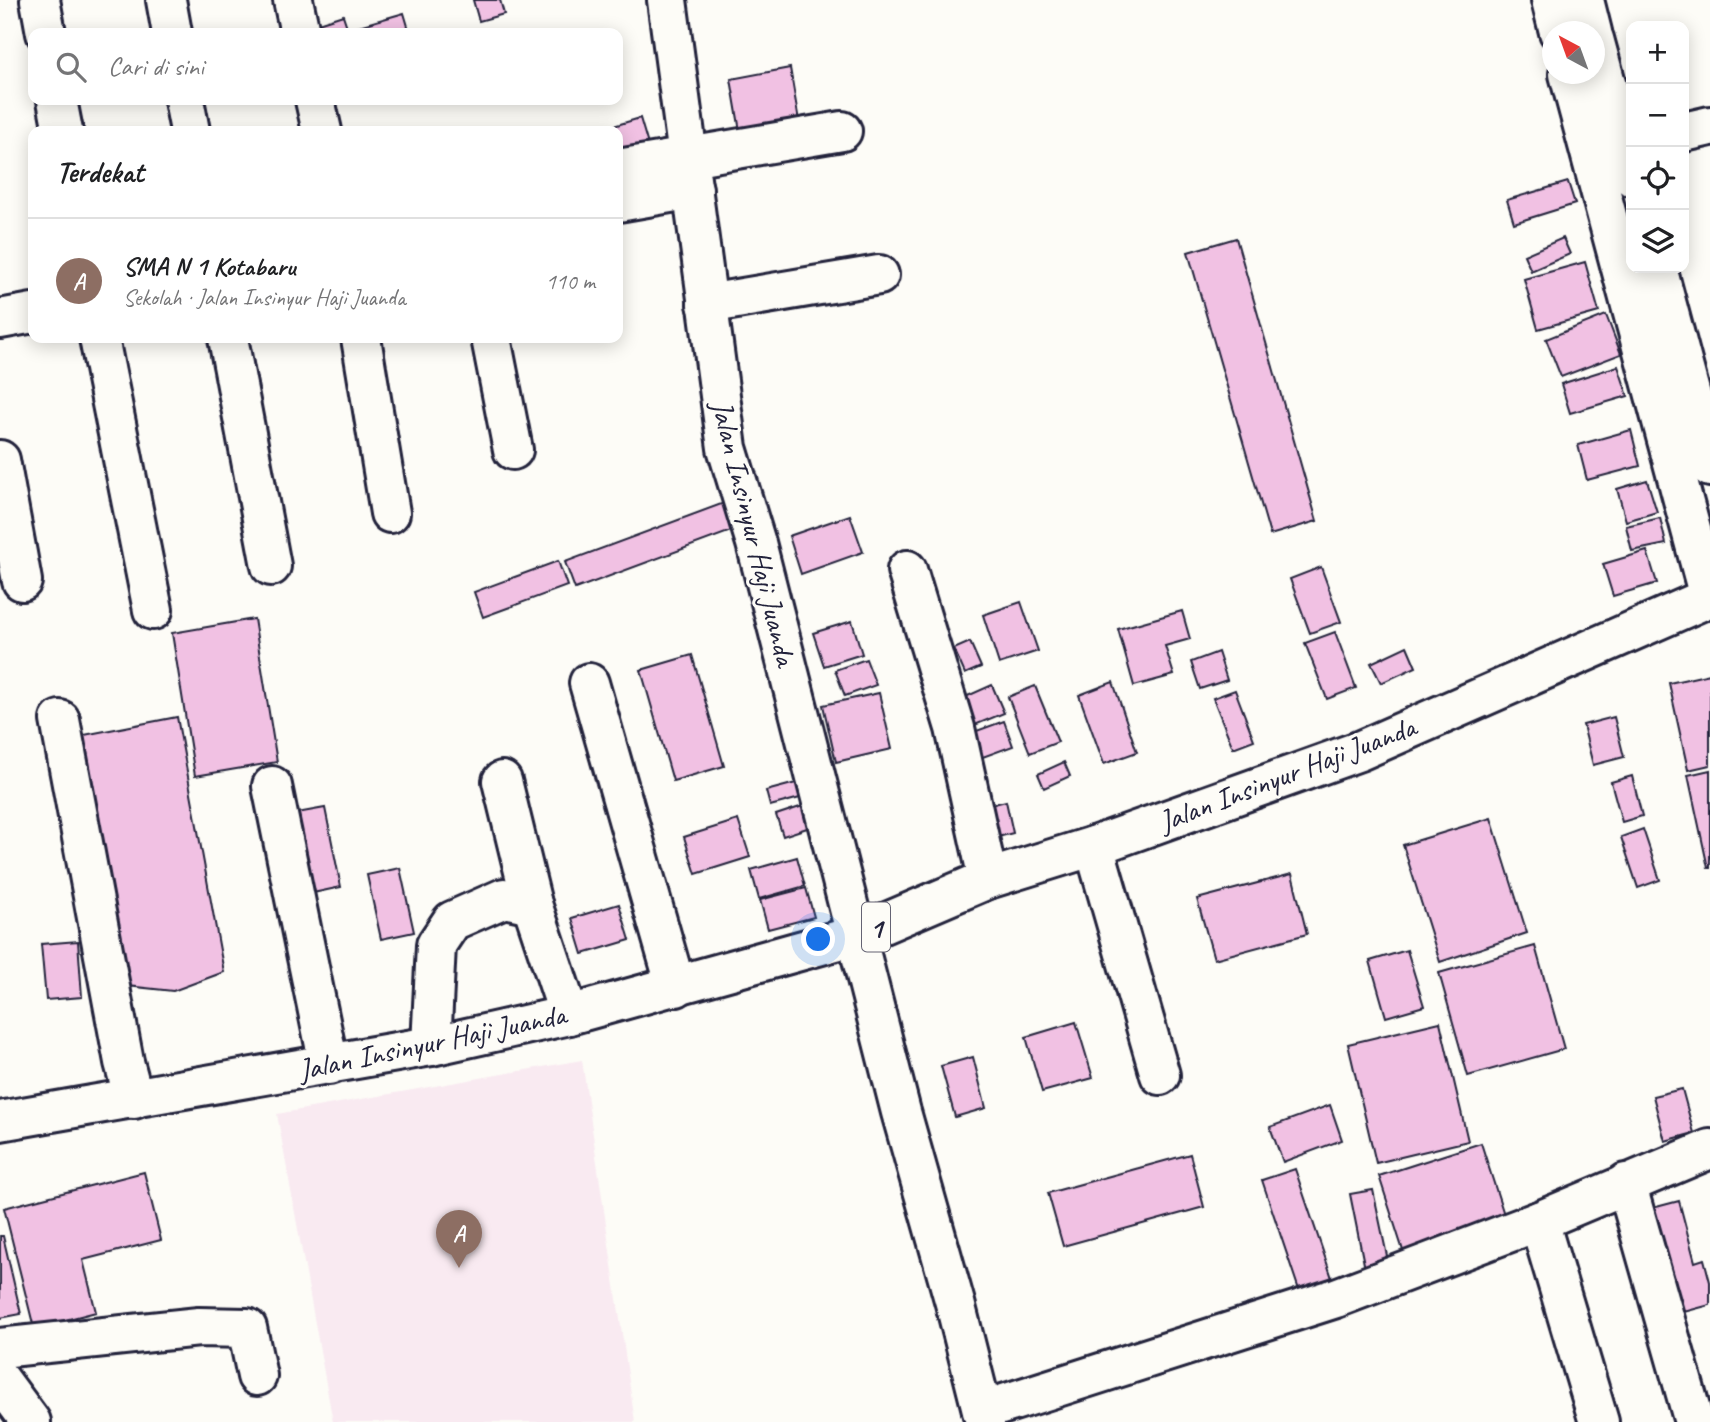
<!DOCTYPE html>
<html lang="id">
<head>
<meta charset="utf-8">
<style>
	:root { --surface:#fff; --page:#f2f2f2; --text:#202124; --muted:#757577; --line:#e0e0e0; --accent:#b45309 }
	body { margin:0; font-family:Caveat,sans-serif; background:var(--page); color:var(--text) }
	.controls { position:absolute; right:21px; top:21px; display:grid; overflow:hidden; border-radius:14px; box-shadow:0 4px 18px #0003 }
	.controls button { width:63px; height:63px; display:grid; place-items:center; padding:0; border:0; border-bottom:2px solid var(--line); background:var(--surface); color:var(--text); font:35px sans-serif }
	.compass { position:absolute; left:1542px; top:21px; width:63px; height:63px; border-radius:50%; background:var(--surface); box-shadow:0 4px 18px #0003; rotate:319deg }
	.you { position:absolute; left:819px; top:940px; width:24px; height:24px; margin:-18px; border:5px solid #fff; border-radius:50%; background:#1a73e8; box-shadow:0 0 0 10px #1a73e833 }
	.badge { display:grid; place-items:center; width:46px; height:46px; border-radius:50%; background:var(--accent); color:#fff; font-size:23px; font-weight:700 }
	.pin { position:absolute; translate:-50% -58px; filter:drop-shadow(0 2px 4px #0008) }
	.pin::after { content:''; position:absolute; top:37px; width:24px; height:21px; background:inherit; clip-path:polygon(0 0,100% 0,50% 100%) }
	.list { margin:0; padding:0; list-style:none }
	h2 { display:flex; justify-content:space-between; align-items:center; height:91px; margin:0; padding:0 28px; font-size:30px }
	h2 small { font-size:23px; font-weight:400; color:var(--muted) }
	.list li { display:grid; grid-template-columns:46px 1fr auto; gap:21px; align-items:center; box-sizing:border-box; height:126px; padding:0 28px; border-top:2px solid var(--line) }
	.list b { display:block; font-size:26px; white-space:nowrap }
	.list p { margin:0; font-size:23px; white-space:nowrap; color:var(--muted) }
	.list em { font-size:23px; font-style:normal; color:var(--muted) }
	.icon { flex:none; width:38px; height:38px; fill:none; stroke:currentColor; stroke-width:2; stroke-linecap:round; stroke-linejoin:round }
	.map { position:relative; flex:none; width:1710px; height:1422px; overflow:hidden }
	.search { position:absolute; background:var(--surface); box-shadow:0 4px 18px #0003; left:28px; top:28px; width:595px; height:77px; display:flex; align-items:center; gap:18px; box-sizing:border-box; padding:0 24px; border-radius:14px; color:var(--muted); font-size:26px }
	.panel { position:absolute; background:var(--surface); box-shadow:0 4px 18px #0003; left:28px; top:126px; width:595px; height:217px; border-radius:14px }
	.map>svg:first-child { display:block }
	.built { fill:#f9eaf1 }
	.building { fill:#f1c1e3; stroke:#22223b; stroke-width:2 }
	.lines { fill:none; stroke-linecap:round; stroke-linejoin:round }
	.minor-casing { stroke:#22223b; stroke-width:44 }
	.highway-casing { stroke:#22223b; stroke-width:44 }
	.minor { stroke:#fdfcf7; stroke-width:38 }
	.highway { stroke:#fdfcf7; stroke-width:38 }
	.labels { text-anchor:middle; stroke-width:6; stroke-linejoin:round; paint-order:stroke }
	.shield { fill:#fdfcf7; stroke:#646373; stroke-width:2 }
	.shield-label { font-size:28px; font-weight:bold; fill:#22223b }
	.street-label { font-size:30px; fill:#22223b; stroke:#fdfcf7 }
</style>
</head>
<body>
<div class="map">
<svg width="1710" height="1422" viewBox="0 0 1710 1422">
	<rect width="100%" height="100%" fill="#fdfcf7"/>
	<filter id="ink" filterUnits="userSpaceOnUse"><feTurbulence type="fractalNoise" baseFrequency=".0143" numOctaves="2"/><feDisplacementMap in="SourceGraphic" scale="14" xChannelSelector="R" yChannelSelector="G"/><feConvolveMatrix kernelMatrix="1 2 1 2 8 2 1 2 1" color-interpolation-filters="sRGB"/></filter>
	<g filter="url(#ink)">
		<polygon class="built" points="582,1060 635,1422 333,1422 277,1114"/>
		<g class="building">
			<polygon points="473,0 500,0 504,14 479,21"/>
			<polygon points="404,13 410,33 361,33 359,26"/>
			<polygon points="343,15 349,33 318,33 315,24"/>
			<polygon points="790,68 800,127 741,137 731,79"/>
			<polygon points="640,118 651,155 618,165 618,131 597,131"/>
			<polygon points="1568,182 1575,204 1514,223 1507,200"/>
			<polygon points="1236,238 1317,521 1270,535 1188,252"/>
			<polygon points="1563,238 1570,254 1531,271 1524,255"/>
			<polygon points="1585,262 1599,312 1538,329 1524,279"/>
			<polygon points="1606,315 1621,354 1561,377 1546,339"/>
			<polygon points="1618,366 1628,396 1570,413 1561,384"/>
			<polygon points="1631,430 1640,466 1587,480 1578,445"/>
			<polygon points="1647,480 1657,512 1626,521 1617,489"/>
			<polygon points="724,503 734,530 575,589 565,562"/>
			<polygon points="850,515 863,552 801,574 789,536"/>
			<polygon points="1660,518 1666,544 1632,551 1626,526"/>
			<polygon points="1647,551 1657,583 1613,596 1603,564"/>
			<polygon points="558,561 567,586 483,617 474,592"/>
			<polygon points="1321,567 1341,622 1310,633 1290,579"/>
			<polygon points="1021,602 1038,651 999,664 983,615"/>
			<polygon points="1182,611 1190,639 1165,646 1174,675 1134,686 1118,629"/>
			<polygon points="254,619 277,762 195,776 172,633"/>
			<polygon points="852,621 862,654 824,666 813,633"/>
			<polygon points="1335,632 1356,688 1327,699 1305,643"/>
			<polygon points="970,642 981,667 965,674 954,649"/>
			<polygon points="1407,646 1416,667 1381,683 1371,663"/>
			<polygon points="1218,652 1227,680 1200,689 1191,662"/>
			<polygon points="692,655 724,766 673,781 641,670"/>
			<polygon points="866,659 876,685 845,696 835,670"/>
			<polygon points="1710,674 1710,765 1688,770 1669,683"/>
			<polygon points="1113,682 1137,752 1104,764 1079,695"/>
			<polygon points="992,685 1004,713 975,725 963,698"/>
			<polygon points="1035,686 1058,742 1030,753 1008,697"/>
			<polygon points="1235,690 1254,740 1233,748 1213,698"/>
			<polygon points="879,693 892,749 836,762 823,705"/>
			<polygon points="177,717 224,972 173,991 127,986 79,736"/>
			<polygon points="1614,717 1624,757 1593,765 1583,725"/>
			<polygon points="1004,721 1013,746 980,758 971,733"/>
			<polygon points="1064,762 1070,776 1044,788 1038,774"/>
			<polygon points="1710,770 1710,868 1708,868 1688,775"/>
			<polygon points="1632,776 1642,816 1622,822 1611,782"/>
			<polygon points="811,779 815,794 770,806 766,791"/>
			<polygon points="1006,801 1013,833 998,837 990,805"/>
			<polygon points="815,802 822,823 783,836 776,815"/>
			<polygon points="325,808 341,887 313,893 297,813"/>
			<polygon points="1491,818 1527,933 1440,962 1403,845"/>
			<polygon points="738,820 750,857 696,874 684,837"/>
			<polygon points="1643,829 1660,880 1638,888 1621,837"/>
			<polygon points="797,857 805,886 759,899 751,870"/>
			<polygon points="400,868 414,932 381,939 367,875"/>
			<polygon points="1292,874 1307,934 1214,959 1197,899"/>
			<polygon points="806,888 814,917 768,929 760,900"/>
			<polygon points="619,904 630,940 583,954 572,918"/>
			<polygon points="78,941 82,997 46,1000 41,944"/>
			<polygon points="1535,946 1564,1049 1468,1076 1439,973"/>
			<polygon points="1407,950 1424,1006 1386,1017 1370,961"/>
			<polygon points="1076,1022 1093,1078 1042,1092 1026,1037"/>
			<polygon points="1440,1022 1468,1141 1376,1163 1348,1044"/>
			<polygon points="973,1057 986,1108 955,1117 941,1066"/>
			<polygon points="1682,1089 1694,1133 1665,1141 1653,1096"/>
			<polygon points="1330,1105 1342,1140 1283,1162 1270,1127"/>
			<polygon points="1481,1143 1508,1227 1406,1260 1379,1176"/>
			<polygon points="1190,1154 1204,1207 1063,1246 1048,1193"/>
			<polygon points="1295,1169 1332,1278 1299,1290 1262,1180"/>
			<polygon points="144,1172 161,1240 83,1260 96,1312 34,1328 4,1208"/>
			<polygon points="1373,1190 1390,1270 1366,1274 1350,1194"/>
			<polygon points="1679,1201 1695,1262 1704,1259 1710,1282 1710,1305 1669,1316 1641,1211"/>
			<polygon points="0,1236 3,1236 21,1314 0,1318"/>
		</g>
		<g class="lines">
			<defs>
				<g id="minor">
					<polyline points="40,0 46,33"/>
					<polyline points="166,0 172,33"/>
					<polyline points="293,0 300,33"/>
					<polyline points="667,0 727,448 756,543 901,1112 955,1303 985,1422"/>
					<polyline points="1551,0 1559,32"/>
					<polyline points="1584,0 1592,32"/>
					<polyline points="1594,39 1631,176"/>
					<polyline points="1569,74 1709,597"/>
					<polyline points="57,100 63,131"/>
					<polyline points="184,100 190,131"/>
					<polyline points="315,100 322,131"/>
					<polyline points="1684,132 1710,126"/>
					<polyline points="618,169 842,131"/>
					<polyline points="618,202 693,189"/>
					<polyline points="1657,268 1710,467"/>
					<polyline points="707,304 879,275"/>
					<polyline points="0,319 33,313"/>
					<polyline points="99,338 153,610"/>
					<polyline points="228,338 271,566"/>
					<polyline points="361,338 390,513"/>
					<polyline points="491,338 513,450"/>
					<polyline points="0,460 22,581"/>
					<polyline points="907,570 955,728 988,879"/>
					<polyline points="589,683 676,987"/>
					<polyline points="60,720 124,1062 134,1099"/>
					<polyline points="502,781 532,904 569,1015"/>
					<polyline points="272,786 329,1065"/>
					<polyline points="1094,846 1160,1075"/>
					<polyline points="431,1046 436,945 452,921 504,898 532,904"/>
					<polyline points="1626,1183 1694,1422"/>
					<polyline points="1539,1221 1599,1422"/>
					<polyline points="0,1348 199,1327 247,1328 257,1376"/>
					<polyline points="0,1380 31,1422"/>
					<polyline points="982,1411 1336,1298 1539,1221 1710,1149"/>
				</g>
				<polyline id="highway" points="0,1121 431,1046 569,1015 857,935 988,879 1094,846 1359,751 1710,597"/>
			</defs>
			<use href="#minor" class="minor-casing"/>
			<use href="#highway" class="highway-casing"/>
			<use href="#minor" class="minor"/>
			<use href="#highway" class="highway"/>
		</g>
	</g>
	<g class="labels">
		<rect class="shield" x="862" y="902.5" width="28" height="49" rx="5"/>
		<g class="shield-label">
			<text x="876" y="937">1</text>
		</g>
		<g class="street-label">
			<text transform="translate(754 533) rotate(76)" y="10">Jalan Insinyur Haji Juanda</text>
			<text transform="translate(1287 774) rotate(-21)" y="10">Jalan Insinyur Haji Juanda</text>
			<text transform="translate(432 1042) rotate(-12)" y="10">Jalan Insinyur Haji Juanda</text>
		</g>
	</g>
</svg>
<div class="controls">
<button>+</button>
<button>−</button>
<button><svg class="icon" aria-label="locate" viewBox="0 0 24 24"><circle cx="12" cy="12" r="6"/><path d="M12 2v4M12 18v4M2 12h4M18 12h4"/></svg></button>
<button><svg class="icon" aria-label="layers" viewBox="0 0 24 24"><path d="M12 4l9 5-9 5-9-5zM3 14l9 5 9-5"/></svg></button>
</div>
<svg class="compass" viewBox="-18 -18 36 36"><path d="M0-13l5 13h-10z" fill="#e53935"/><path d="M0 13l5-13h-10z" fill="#757577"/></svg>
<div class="you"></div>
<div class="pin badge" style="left:459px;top:1268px;background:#8d6e63">A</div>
<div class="search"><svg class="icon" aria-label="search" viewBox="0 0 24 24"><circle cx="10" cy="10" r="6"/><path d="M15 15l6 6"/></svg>Cari di sini</div>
<section class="panel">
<h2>Terdekat<small></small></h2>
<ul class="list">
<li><span class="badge" style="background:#8d6e63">A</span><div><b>SMA N 1 Kotabaru</b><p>Sekolah · Jalan Insinyur Haji Juanda</p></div><em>110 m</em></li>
</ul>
</section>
</div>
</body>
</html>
